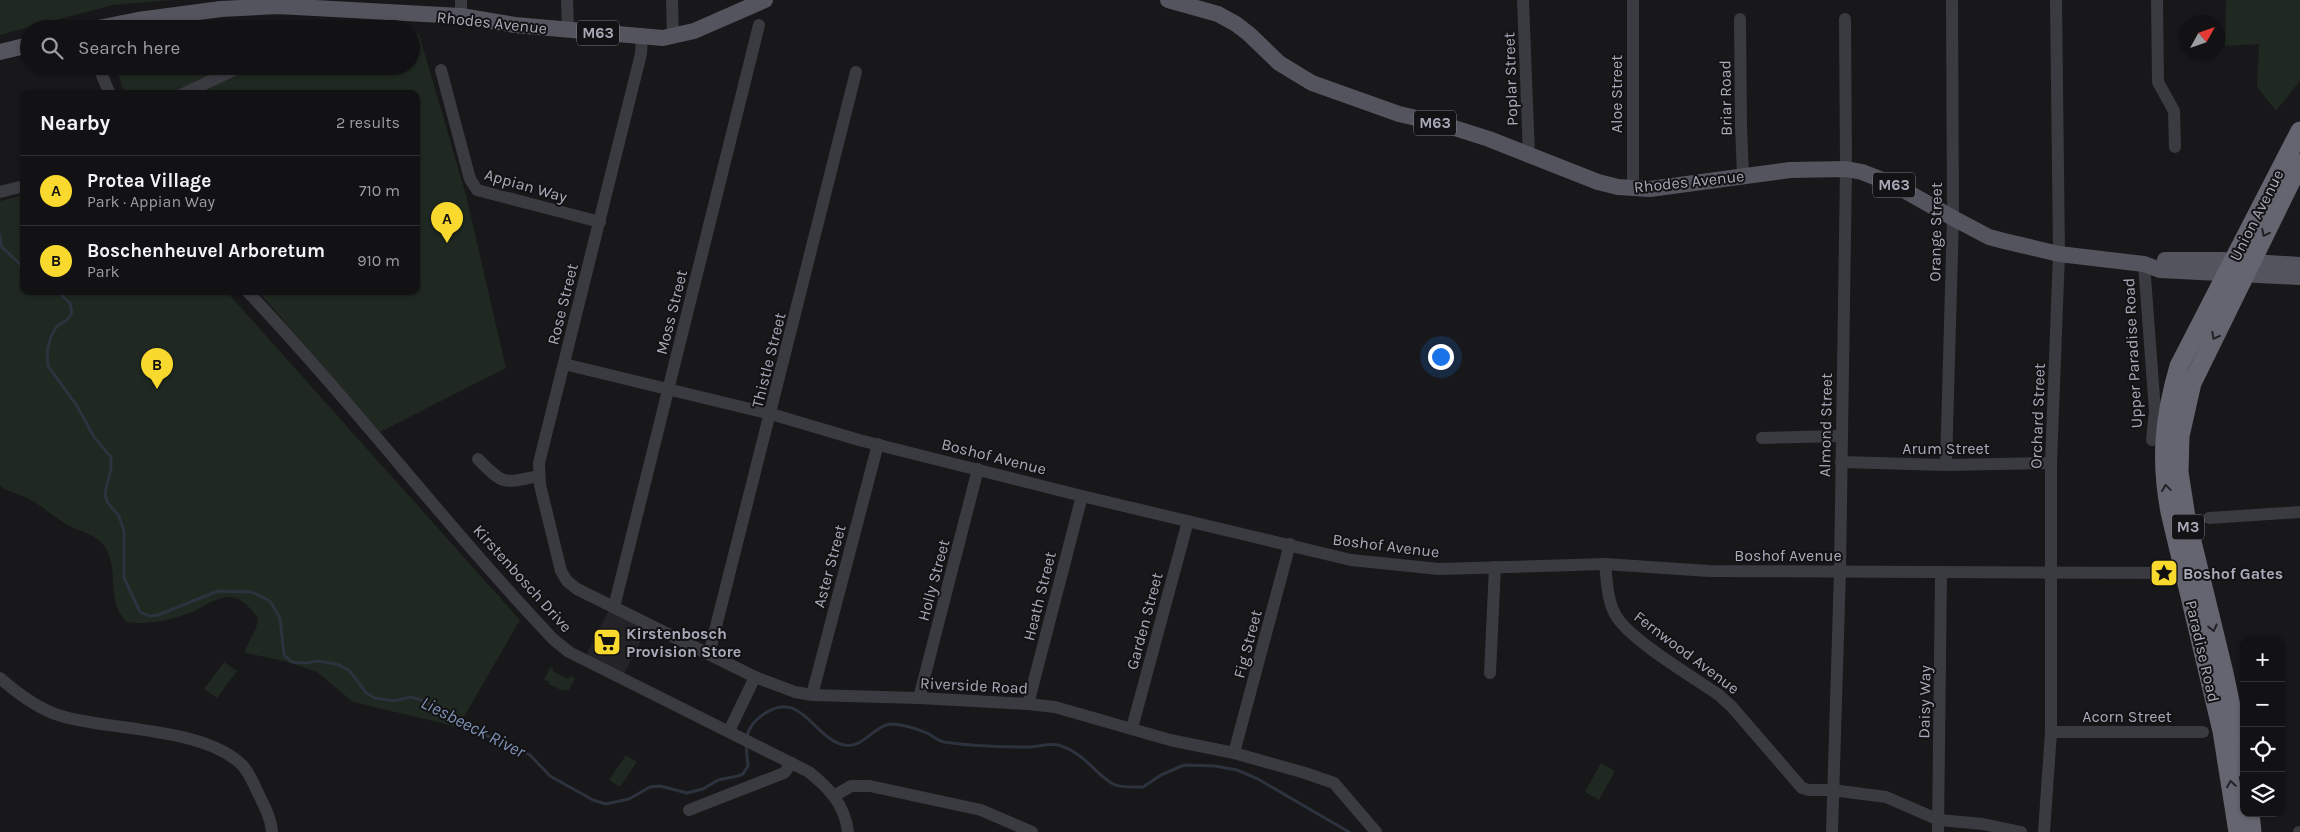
<!DOCTYPE html>
<html lang="en">
<head>
<meta charset="utf-8">
<style>
	:root { --surface:#121113; --page:#1b1a1c; --text:#f1f3f6; --muted:#9c9da0; --line:#313133; --accent:#fad92e }
	body { margin:0; font-family:Karla,sans-serif; background:var(--page); color:var(--text) }
	.controls { position:absolute; right:15px; bottom:15px; display:grid; overflow:hidden; border-radius:10px; box-shadow:0 1px 4px #0004 }
	.controls button { width:45px; height:45px; display:grid; place-items:center; padding:0; border:0; border-bottom:1px solid var(--line); background:var(--surface); color:var(--text); font:25px sans-serif }
	.compass { position:absolute; left:2180px; top:15px; width:45px; height:45px; border-radius:50%; background:var(--surface); box-shadow:0 1px 4px #0004; rotate:50deg }
	.you { position:absolute; left:1440px; top:356px; width:18px; height:18px; margin:-12px; border:4px solid #fff; border-radius:50%; background:#1a73e8; box-shadow:0 0 0 8px #1a73e833 }
	.badge { display:grid; place-items:center; width:32px; height:32px; border-radius:50%; background:var(--accent); color:#111; font-size:16px; font-weight:700 }
	.pin { position:absolute; translate:-50% -41px; filter:drop-shadow(0 1px 2px #0008) }
	.pin::after { content:''; position:absolute; top:26px; width:18px; height:15px; background:inherit; clip-path:polygon(0 0,100% 0,50% 100%) }
	.list { margin:0; padding:0; list-style:none }
	h2 { display:flex; justify-content:space-between; align-items:center; height:65px; margin:0; padding:0 20px; font-size:21px }
	h2 small { font-size:16px; font-weight:400; color:var(--muted) }
	.list li { display:grid; grid-template-columns:32px 1fr auto; gap:15px; align-items:center; box-sizing:border-box; height:70px; padding:0 20px; border-top:1px solid var(--line) }
	.list b { display:block; font-size:19px; white-space:nowrap }
	.list p { margin:0; font-size:16px; white-space:nowrap; color:var(--muted) }
	.list em { font-size:16px; font-style:normal; color:var(--muted) }
	.icon { flex:none; width:28px; height:28px; fill:none; stroke:currentColor; stroke-width:2; stroke-linecap:round; stroke-linejoin:round }
	.map { position:relative; flex:none; width:2300px; height:832px; overflow:hidden }
	.search { position:absolute; background:var(--surface); box-shadow:0 1px 4px #0004; left:20px; top:20px; width:400px; height:55px; display:flex; align-items:center; gap:12px; box-sizing:border-box; padding:0 18px; border-radius:28px; color:var(--muted); font-size:19px }
	.panel { position:absolute; background:var(--surface); box-shadow:0 1px 4px #0004; left:20px; top:90px; width:400px; height:205px; border-radius:10px }
	.map>svg:first-child { display:block }
	.built { fill:#242327 }
	.green { fill:#1f2821 }
	.lines { fill:none; stroke-linecap:round; stroke-linejoin:round }
	.stream { stroke:#2c333e; stroke-width:3 }
	.minor { stroke:#3a3a41; stroke-width:12 }
	.major { stroke:#54545e; stroke-width:16 }
	.highway { stroke:#646570; stroke-width:19 }
	.oneway { stroke:#232326 }
	.labels { text-anchor:middle; stroke-width:4; stroke-linejoin:round; paint-order:stroke }
	.shield { fill:#131214; stroke:#7c7d88; stroke-width:1 }
	.shield-label { font-size:15px; font-weight:bold; fill:#a9abba }
	.street-label { font-size:16px; fill:#a9abba; stroke:#131214 }
	.poi-label { font-size:16px; font-weight:bold; fill:#a9abba; stroke:#131214; text-anchor:start }
	.water-label { font-size:18px; font-style:italic; fill:#7e92b6; stroke:#131214 }
</style>
</head>
<body>
<div class="map">
<svg width="2300" height="832" viewBox="0 0 2300 832">
	<rect width="100%" height="100%" fill="#181719"/>
	<polygon class="built" points="611,606 649,625 622,678 584,659"/>
	<g class="green">
		<polygon points="0,0 173,0 113,5 0,35"/>
		<polygon points="2226,0 2300,0 2300,81 2276,111 2257,87 2259,44 2225,46"/>
		<polygon points="329,20 387,29 185,29 206,25"/>
		<polygon points="411,32 419,34 466,195 506,368 380,432 258,291 416,291 416,94 125,94 115,66 411,66"/>
		<path d="M 24,195 L 24,291 L 226,291 L 520,620 L 458,727 L 353,702 L 317,672 L 284,661 L 246,653 L 245,650 L 256,628 L 258,618 C 234,585 222,597 192,612 C 177,619 144,626 127,622 C 105,602 120,571 105,547 C 96,533 78,532 66,524 C 54,517 43,507 31,500 C 21,494 11,494 0,486 L 0,201 Z"/>
		<polygon points="224,662 237,671 217,698 204,689"/>
		<polygon points="550,667 554,669 553,671 568,679 570,676 575,678 569,691 564,689 563,691 548,684 549,682 544,680"/>
		<polygon points="626,755 637,762 620,787 609,780"/>
		<polygon points="1601,763 1615,771 1599,800 1585,792"/>
	</g>
	<g class="lines">
		<g class="stream">
			<polyline points="0,235 1,246 24,268"/>
			<polyline points="57,291 70,303 72,313 67,320 57,326 51,336 47,352 48,366 77,406 94,437 111,457 111,469 105,493 107,502 119,516 124,531 124,578 140,612 149,616 158,615 218,591 252,592 270,601 280,618 284,655 292,662 306,663 318,661 337,664 350,671 366,693 375,698 393,701 411,697 424,701 481,733 530,755 550,776 593,800 606,804 629,799 650,787 660,786 687,793 703,789 718,780 738,776 743,774 748,766 746,745"/>
			<path d="M 747,738 C 748,728 755,720 764,714 C 801,688 814,739 844,745 C 863,749 873,726 891,724 C 901,724 918,729 927,733 C 933,736 938,741 944,742 C 971,746 1001,747 1028,747 C 1037,747 1049,743 1058,745 C 1084,752 1094,773 1113,784 C 1120,788 1135,787 1143,787 L 1161,775 L 1184,765 L 1215,766 L 1237,770 L 1258,779 L 1349,832"/>
		</g>
		<g class="minor">
			<polyline points="461,0 461,16"/>
			<polyline points="567,0 568,30"/>
			<polyline points="672,0 673,37"/>
			<polyline points="1523,0 1529,156"/>
			<polyline points="1633,0 1633,188"/>
			<polyline points="2157,0 2158,82 2174,111 2175,147"/>
			<polyline points="1740,19 1741,125 1743,176"/>
			<polyline points="642,37 641,54 539,463 540,485 561,571 567,581 577,589 755,677 795,692 812,695 919,698 1028,704 1055,707 1170,740 1234,753 1305,773 1334,783 1376,832"/>
			<polyline points="98,66 110,94"/>
			<polyline points="441,70 470,179 477,190 600,222"/>
			<polyline points="183,94 242,66"/>
			<polyline points="0,192 24,186"/>
			<polyline points="2144,264 2155,411 2152,440"/>
			<path d="M 247,291 C 353,403 447,527 553,639 L 569,652 L 809,772 C 829,788 845,805 848,832"/>
			<polyline points="564,364 771,414 859,440 1082,496 1351,560 1439,569 1605,564 1709,571 2168,573"/>
			<polyline points="1762,438 1841,436"/>
			<path d="M 478,459 C 504,486 504,483 539,476"/>
			<polyline points="1841,462 1946,465 2051,463"/>
			<polyline points="1946,465 1953,218 1952,0"/>
			<polyline points="2209,518 2300,512"/>
			<path d="M 1605,564 C 1607,581 1607,599 1615,614 C 1628,639 1693,677 1719,695 L 1732,707 L 1802,788 L 1809,790 L 1832,790 L 1886,797 L 1939,820 L 1983,824 L 2021,832"/>
			<polyline points="614,607 759,25"/>
			<polyline points="709,654 856,72"/>
			<polyline points="1490,673 1495,567"/>
			<path d="M 0,678 C 17,693 38,709 61,716 C 111,731 206,727 243,766 C 249,773 254,784 258,793 C 264,805 271,818 272,832"/>
			<polyline points="812,695 878,444"/>
			<polyline points="919,698 978,469"/>
			<polyline points="1028,704 1082,496"/>
			<polyline points="1132,728 1188,521"/>
			<polyline points="729,731 755,677"/>
			<polyline points="2051,732 2203,732"/>
			<polyline points="1234,753 1290,544"/>
			<polyline points="834,796 851,786 870,786 981,810 1032,832"/>
			<polyline points="689,810 784,773 792,763"/>
			<polyline points="1832,832 1840,571 1846,169 1845,19"/>
			<polyline points="1938,832 1941,572"/>
			<polyline points="2044,832 2051,732 2051,463 2059,254 2056,0"/>
			<polyline points="2299,832 2300,832"/>
		</g>
		<g class="major">
			<polyline points="1168,0 1218,14 1236,24 1249,34 1279,63 1312,83 1399,114 1442,124 1489,139 1598,182 1618,187 1650,189 1790,170 1846,169 1862,172 1895,185 1953,218 1989,237 2004,241 2059,254 2144,264 2160,270 2300,277"/>
			<polyline points="93,29 138,20 221,9 278,6 461,16 515,25 663,38 694,31 765,0"/>
			<polyline points="0,52 29,45"/>
			<polyline points="2165,260 2221,260 2300,265"/>
		</g>
		<g class="highway">
			<polyline points="2244,768 2224,673 2186,517 2179,472 2180,436 2192,383 2300,163"/>
			<polyline points="2250,813 2252,832"/>
			<path d="M 2238,832 L 2222,731 L 2170,512 C 2160,459 2164,418 2179,366 L 2300,131"/>
		</g>
	</g>
	<defs><path id="oneway-chevron" d="M-2-3.5L2.5 0L-2 3.5" fill="none" stroke-width="1.6" stroke-linecap="round" stroke-linejoin="round" transform="scale(1.25)"/></defs>
	<g class="oneway">
		<use href="#oneway-chevron" transform="translate(2265 233) rotate(117)"/>
		<use href="#oneway-chevron" transform="translate(2215 336) rotate(118)"/>
		<use href="#oneway-chevron" transform="translate(2166 488) rotate(-98)"/>
		<use href="#oneway-chevron" transform="translate(2213 628) rotate(76)"/>
		<use href="#oneway-chevron" transform="translate(2231 784) rotate(-99)"/>
	</g>
	<defs>
		<symbol id="sight-square" viewBox="-11 -11 22 22"><rect x="-9" y="-9" width="18" height="18" rx="4" fill="#fad92e" stroke="#131214"/><path d="M0-6L1.8-2.2L6-1.7L2.9 1.2L3.7 5.4L0 3.3L-3.7 5.4L-2.9 1.2L-6-1.7L-1.8-2.2Z" fill="#111"/></symbol>
		<symbol id="supermarket-square" viewBox="-11 -11 22 22"><rect x="-9" y="-9" width="18" height="18" rx="4" fill="#fad92e" stroke="#131214"/><path d="M-6-5.5h2.5l.6 2H6L4.5 2H-2.5L-4.4-4H-6ZM-1.5 3.2a1.3 1.3 0 1 0 .1 0ZM3 3.2a1.3 1.3 0 1 0 .1 0Z" fill="#111"/></symbol>
	</defs>
	<g fill-rule="evenodd">
		<use href="#sight-square" x="2148" y="557" width="32" height="32"/>
		<use href="#supermarket-square" x="591" y="626" width="32" height="32"/>
	</g>
	<g class="labels">
		<g class="shield">
			<rect x="577" y="20.5" width="42" height="25" rx="4"/>
			<rect x="1414" y="110.5" width="42" height="25" rx="4"/>
			<rect x="1873" y="172.5" width="42" height="25" rx="4"/>
			<rect x="2172" y="514.5" width="32" height="25" rx="4"/>
		</g>
		<g class="shield-label">
			<text x="598" y="38">M63</text>
			<text x="1435" y="128">M63</text>
			<text x="1894" y="190">M63</text>
			<text x="2188" y="532">M3</text>
		</g>
		<g class="street-label">
			<text transform="translate(492 22) rotate(6)" y="6">Rhodes Avenue</text>
			<text transform="translate(1510 79) rotate(-92)" y="6">Poplar Street</text>
			<text transform="translate(1616 94) rotate(-90)" y="6">Aloe Street</text>
			<text transform="translate(1725 98) rotate(-91)" y="6">Briar Road</text>
			<text transform="translate(1689 181) rotate(-6)" y="6">Rhodes Avenue</text>
			<text transform="translate(526 185) rotate(16)" y="6">Appian Way</text>
			<text transform="translate(2256 215) rotate(-63)" y="6">Union Avenue</text>
			<text transform="translate(1935 232) rotate(-89)" y="6">Orange Street</text>
			<text transform="translate(562 304) rotate(-76)" y="6">Rose Street</text>
			<text transform="translate(671 312) rotate(-76)" y="6">Moss Street</text>
			<text transform="translate(2132 353) rotate(-93)" y="6">Upper Paradise Road</text>
			<text transform="translate(768 360) rotate(-76)" y="6">Thistle Street</text>
			<text transform="translate(2037 416) rotate(-88)" y="6">Orchard Street</text>
			<text transform="translate(1825 425) rotate(-89)" y="6">Almond Street</text>
			<text x="1946" y="454">Arum Street</text>
			<text transform="translate(994 456) rotate(14)" y="6">Boshof Avenue</text>
			<text transform="translate(1386 545) rotate(7)" y="6">Boshof Avenue</text>
			<text x="1788" y="561">Boshof Avenue</text>
			<text transform="translate(829 566) rotate(-75)" y="6">Aster Street</text>
			<text transform="translate(523 578) rotate(48)" y="6">Kirstenbosch Drive</text>
			<text transform="translate(933 580) rotate(-75)" y="6">Holly Street</text>
			<text transform="translate(1039 596) rotate(-76)" y="6">Heath Street</text>
			<text transform="translate(1144 621) rotate(-75)" y="6">Garden Street</text>
			<text transform="translate(1247 644) rotate(-75)" y="6">Fig Street</text>
			<text transform="translate(2203 651) rotate(77)" y="6">Paradise Road</text>
			<text transform="translate(1687 652) rotate(37)" y="6">Fernwood Avenue</text>
			<text transform="translate(974 685) rotate(3)" y="6">Riverside Road</text>
			<text transform="translate(1924 702) rotate(-89)" y="6">Daisy Way</text>
			<text x="2127" y="722">Acorn Street</text>
		</g>
		<g class="poi-label">
			<text x="2183" y="579">Boshof Gates</text>
			<text x="626" y="639">Kirstenbosch<tspan x="626" dy="18">Provision Store</tspan></text>
		</g>
		<g class="water-label">
			<text transform="translate(473 727) rotate(27)" y="6">Liesbeeck River</text>
		</g>
	</g>
</svg>
<div class="controls">
<button>+</button>
<button>−</button>
<button><svg class="icon" aria-label="locate" viewBox="0 0 24 24"><circle cx="12" cy="12" r="6"/><path d="M12 2v4M12 18v4M2 12h4M18 12h4"/></svg></button>
<button><svg class="icon" aria-label="layers" viewBox="0 0 24 24"><path d="M12 4l9 5-9 5-9-5zM3 14l9 5 9-5"/></svg></button>
</div>
<svg class="compass" viewBox="-18 -18 36 36"><path d="M0-13l5 13h-10z" fill="#e53935"/><path d="M0 13l5-13h-10z" fill="#9c9da0"/></svg>
<div class="you"></div>
<div class="pin badge" style="left:447px;top:243px">A</div>
<div class="pin badge" style="left:157px;top:389px">B</div>
<div class="search"><svg class="icon" aria-label="search" viewBox="0 0 24 24"><circle cx="10" cy="10" r="6"/><path d="M15 15l6 6"/></svg>Search here</div>
<section class="panel">
<h2>Nearby<small>2 results</small></h2>
<ul class="list">
<li><span class="badge">A</span><div><b>Protea Village</b><p>Park · Appian Way</p></div><em>710 m</em></li>
<li><span class="badge">B</span><div><b>Boschenheuvel Arboretum</b><p>Park</p></div><em>910 m</em></li>
</ul>
</section>
</div>
</body>
</html>
